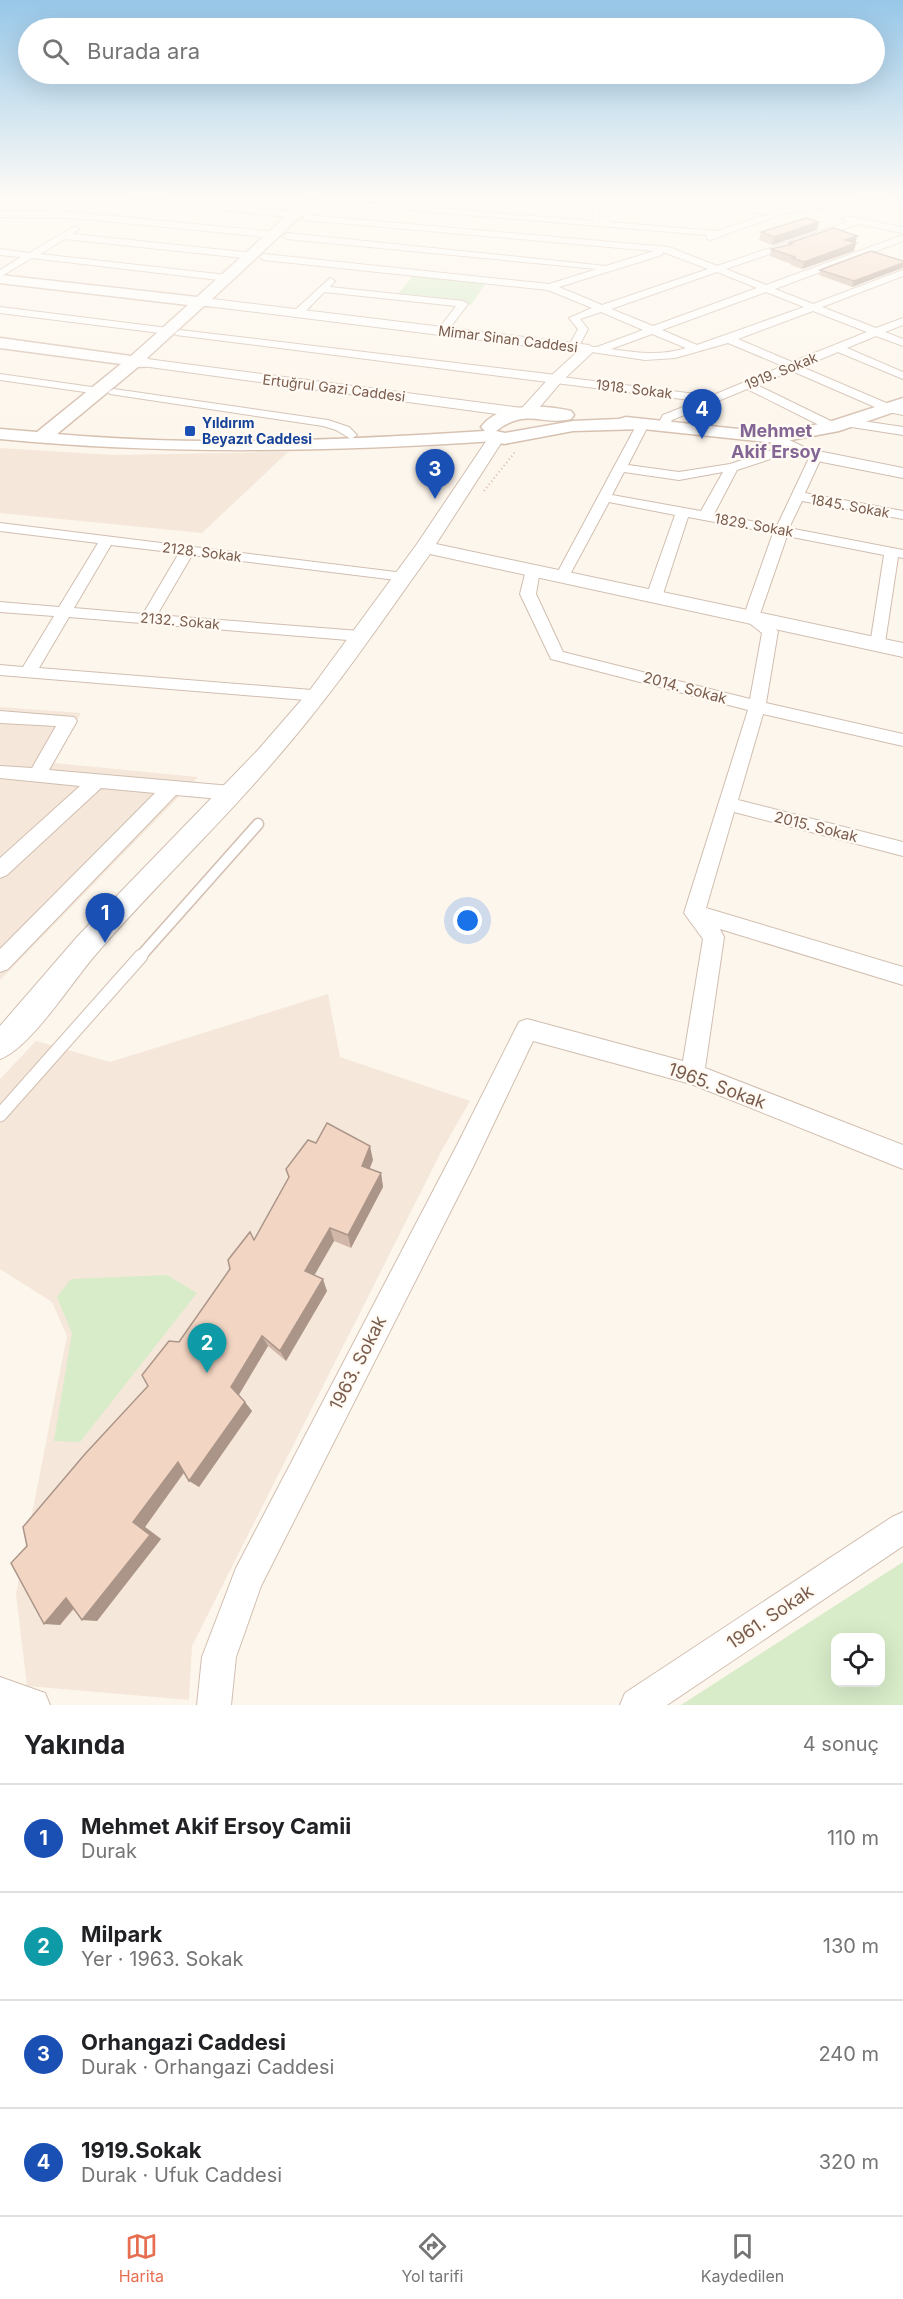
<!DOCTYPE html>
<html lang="tr">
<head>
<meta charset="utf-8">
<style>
	:root { --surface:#fff; --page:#f2f2f2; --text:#202124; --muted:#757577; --line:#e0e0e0; --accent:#e76f51 }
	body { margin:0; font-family:Inter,sans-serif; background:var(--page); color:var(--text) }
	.controls { position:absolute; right:18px; bottom:18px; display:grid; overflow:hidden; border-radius:12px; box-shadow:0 6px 24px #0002 }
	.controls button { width:54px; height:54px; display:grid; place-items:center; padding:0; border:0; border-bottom:2px solid var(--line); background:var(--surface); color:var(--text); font:30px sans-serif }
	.you { position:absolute; left:468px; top:921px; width:21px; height:21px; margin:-15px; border:4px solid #fff; border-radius:50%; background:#1a73e8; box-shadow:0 0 0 9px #1a73e833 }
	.badge { display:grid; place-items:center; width:39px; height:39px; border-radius:50%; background:var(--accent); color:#fff; font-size:20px; font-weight:700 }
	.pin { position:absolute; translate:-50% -50px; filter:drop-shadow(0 2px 3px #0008) }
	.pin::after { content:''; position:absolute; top:32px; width:21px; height:18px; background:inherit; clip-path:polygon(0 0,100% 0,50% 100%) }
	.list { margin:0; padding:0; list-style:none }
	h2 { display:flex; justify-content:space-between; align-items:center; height:78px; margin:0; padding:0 24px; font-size:26px }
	h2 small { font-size:20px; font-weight:400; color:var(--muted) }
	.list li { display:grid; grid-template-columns:39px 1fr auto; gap:18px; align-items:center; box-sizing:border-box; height:108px; padding:0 24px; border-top:2px solid var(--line) }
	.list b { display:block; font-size:22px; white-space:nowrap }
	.list p { margin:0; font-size:20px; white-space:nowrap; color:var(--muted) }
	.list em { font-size:20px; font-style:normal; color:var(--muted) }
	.icon { flex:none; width:33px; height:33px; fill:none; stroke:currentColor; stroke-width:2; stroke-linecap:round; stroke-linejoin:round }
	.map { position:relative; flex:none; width:903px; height:1705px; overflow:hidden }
	.search { position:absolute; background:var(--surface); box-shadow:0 6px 24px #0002; left:18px; right:18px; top:18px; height:66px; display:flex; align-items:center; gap:15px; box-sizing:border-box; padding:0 21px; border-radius:33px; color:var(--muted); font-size:22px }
	.sheet { height:510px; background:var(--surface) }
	nav { display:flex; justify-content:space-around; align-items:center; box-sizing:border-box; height:84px; border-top:2px solid var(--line); background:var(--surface); font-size:16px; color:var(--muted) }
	nav a { display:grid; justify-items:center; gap:3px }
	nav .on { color:var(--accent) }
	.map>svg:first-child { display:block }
	.residential { fill:#f5e8da }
	.green { fill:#d8ecc9; fill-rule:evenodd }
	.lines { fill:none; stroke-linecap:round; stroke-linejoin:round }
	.service-far2-casing { stroke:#d1beb0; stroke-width:6 }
	.service-far1-casing { stroke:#d1beb0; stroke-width:13 }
	.service-casing { stroke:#d1beb0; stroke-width:15 }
	.minor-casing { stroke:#d1beb0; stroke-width:2 }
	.tertiary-casing { stroke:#d1beb0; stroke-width:2 }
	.secondary-casing { stroke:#d6c0b0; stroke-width:3 }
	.path { stroke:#d9b8a5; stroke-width:2; stroke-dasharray:1 3; stroke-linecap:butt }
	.service-far2 { stroke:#fff; stroke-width:5 }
	.service-far1 { stroke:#fff; stroke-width:10 }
	.service { stroke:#fff; stroke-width:13 }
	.minor { fill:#fff; fill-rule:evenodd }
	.tertiary { fill:#fff; fill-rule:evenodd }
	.secondary { fill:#fff; fill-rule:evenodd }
	.wall { fill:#d1b7a8 }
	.shaded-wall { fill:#aa9588 }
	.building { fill:#f3d5c3; stroke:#aa9588; stroke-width:1.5 }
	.transit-dot { fill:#1a4fb4; stroke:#fffaf3; stroke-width:2 }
	.labels { text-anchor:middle; stroke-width:4.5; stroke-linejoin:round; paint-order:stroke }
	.far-street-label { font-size:14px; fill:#7a5c4d; stroke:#fffaf3 }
	.far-transit-label { font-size:14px; font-weight:bold; fill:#164399; stroke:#fffaf3; text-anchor:start }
	.street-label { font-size:15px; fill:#7a5c4d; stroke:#fffaf3 }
	.far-district-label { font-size:18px; font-weight:bold; fill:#846695; stroke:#fffaf3 }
	.near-street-label { font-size:18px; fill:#7a5c4d; stroke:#fffaf3 }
</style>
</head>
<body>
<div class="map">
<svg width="903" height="1705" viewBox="0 0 903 1705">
	<rect width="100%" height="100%" fill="#fdf6ec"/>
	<g class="residential">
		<polygon points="0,448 113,455 288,452 202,533 0,513"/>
		<polygon points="0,707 81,713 54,763 198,777 0,980"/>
		<polygon points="328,994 340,1057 470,1101 442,1150 192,1646 189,1700 27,1686 16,1594 67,1336 52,1302 0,1269 0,1079 36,1041 110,1062"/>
	</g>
	<g class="green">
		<polygon points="414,275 486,283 471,305 397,295"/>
		<polygon points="167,1275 197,1293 80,1442 54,1441 72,1333 57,1297 71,1279"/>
		<path d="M 903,1562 L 903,1705 L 681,1705 ZM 836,1638 L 880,1638 L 880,1682 L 836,1682 Z"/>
	</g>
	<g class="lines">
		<defs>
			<g id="service-far2">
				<polyline points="517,199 576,205 586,202 585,199"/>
				<polyline points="595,199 596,223 654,206 782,212"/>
			</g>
			<polyline id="service-far1" points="140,957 258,824"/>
			<polyline id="service" points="0,1115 141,956"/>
			<g id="minor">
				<polygon points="124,199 159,199 296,212 300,215 296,218"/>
				<polygon points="321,199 718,231 782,209 856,199 882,199 783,214 710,240 707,239 707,235 324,203 321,203"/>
				<polygon points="887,199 903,200 903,205 888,201"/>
				<polygon points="0,211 73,212 275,232 279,235 275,238 73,218 0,217"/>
				<path d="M 307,215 L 669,247 L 717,266 L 847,222 L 843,219 L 847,216 L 903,227 L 903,233 L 858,224 L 726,269 L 766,285 L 903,235 L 903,241 L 775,289 L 813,304 L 903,270 L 903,276 L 822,307 L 876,328 L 903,318 L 903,325 L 885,332 L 903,339 L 903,346 L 876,336 L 847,348 L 903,372 L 903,379 L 838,352 L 802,367 L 891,405 L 903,407 L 903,415 L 884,411 L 792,371 L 757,385 L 837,424 L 837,430 L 829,430 L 747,389 L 672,420 L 667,429 L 663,430 L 657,426 L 663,415 L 698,401 L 176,335 L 175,333 L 180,330 L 557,375 L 562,377 L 711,396 L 783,366 L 728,343 L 675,358 L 645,360 L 585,351 L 585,347 L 597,347 L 643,330 L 601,312 L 580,319 L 588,329 L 578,348 L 570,348 L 569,346 L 578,329 L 569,318 L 592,308 L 548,290 L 264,260 L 259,257 L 264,254 L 549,284 L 597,269 L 287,239 L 283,236 L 287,233 L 606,266 L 654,251 L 304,220 L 303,218 ZM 663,252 L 708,269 L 602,305 L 559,287 L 662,255 ZM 717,272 L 757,288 L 653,326 L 611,309 ZM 766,292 L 804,307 L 697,345 L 662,330 ZM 813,311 L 867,332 L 792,362 L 738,339 ZM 652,334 L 686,348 C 661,356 637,353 611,349 Z"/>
				<polygon points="75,226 79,229 73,234 253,253 258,256 253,259 65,239 40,254 227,275 232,278 227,281 32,258 0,277 0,270 21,257 0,255 0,249 29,253"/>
				<polygon points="330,278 335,281 330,287 463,301 468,304 446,333 442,334 437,331 456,306 324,292 302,315 294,315 294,311"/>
				<polygon points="0,307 168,328 173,331 168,334 0,313"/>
				<polygon points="0,374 99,388 105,391 99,394 0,380"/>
				<polygon points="114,389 328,420 349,427 357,435 351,439 336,430 323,426 110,394 108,392"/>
				<polygon points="849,419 903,427 903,435 845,426 843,423"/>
				<path d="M 643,420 L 649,424 L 628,465 L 679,472 L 730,464 L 787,445 L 795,445 L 797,448 L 795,451 L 737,470 L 714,514 L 777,526 L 810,456 L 816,452 L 822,456 L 805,493 L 903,511 L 903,519 L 802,501 L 789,528 L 903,550 L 903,558 L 898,557 L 884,649 L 872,649 L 870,645 L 884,555 L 787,536 L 759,617 L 778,631 L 766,703 L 903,734 L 903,746 L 763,714 L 738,800 L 903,842 L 903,856 L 734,812 L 706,908 L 903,967 L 903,985 L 720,929 L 724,937 L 705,1068 L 903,1145 L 903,1169 L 691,1084 L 533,1041 L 473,1167 L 261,1586 L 236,1657 L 231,1705 L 197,1705 L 202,1657 L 236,1568 L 455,1149 L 519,1022 L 527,1019 L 683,1061 L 703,939 L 684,913 L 748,710 L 551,659 L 520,594 L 526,570 L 533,566 L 538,567 L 540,570 L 536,594 L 563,652 L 750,699 L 762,633 L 743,618 L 773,533 L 688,517 L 662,597 L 654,602 L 646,597 L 675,515 L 609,502 L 567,580 L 557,580 L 555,577 L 637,424 ZM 624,472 L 679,480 L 723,472 L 701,511 L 612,495 Z"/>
				<path d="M 0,523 L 404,573 L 411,577 L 404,581 L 192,555 L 157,615 L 360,631 L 368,636 L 360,641 L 69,617 L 39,668 L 324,691 L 326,695 L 324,699 L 318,701 L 0,675 L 0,665 L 23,667 L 54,616 L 0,612 L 0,602 L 59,607 L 98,543 L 0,531 ZM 111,545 L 179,553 L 143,614 L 74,608 Z"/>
				<polygon points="0,711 74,717 77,721 49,770 231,786 238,788 240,793 238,798 231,800 176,795 8,969 0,972 0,949 155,793 101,788 7,875 0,878 0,858 80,786 0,778 0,766 32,768 56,726 0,723"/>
				<polygon points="903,1512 903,1546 667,1705 620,1705 625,1693 892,1517"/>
				<polygon points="0,1677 45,1693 50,1705 0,1705"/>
			</g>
			<g id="tertiary">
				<polygon points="212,299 589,345 596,349 562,381 532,416 526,418 142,366 140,363 142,360 147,359 522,408 552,375 577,352 207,306 205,303 207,300"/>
				<path d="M 497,432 L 505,437 L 436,544 L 903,643 L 903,657 L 430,554 C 380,624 332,695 275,760 C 218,827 154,887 97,953 C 73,980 31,1048 0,1059 L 0,1026 L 77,937 L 258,750 L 310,690 L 417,544 L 491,434 Z"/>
				<polygon points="775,433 808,449 903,468 903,478 797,457 769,441 767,438"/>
			</g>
			<path id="secondary" d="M 305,199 L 319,199 L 212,299 L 219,303 L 217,306 L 204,306 L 147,358 L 155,363 L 153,366 L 138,367 L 57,434 C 199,447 343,440 485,431 L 481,427 C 499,402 545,405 571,411 L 574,415 L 571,419 C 542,426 527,407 496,431 L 505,433 L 573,421 L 619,419 L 626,417 L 775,433 L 829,422 L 903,398 L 903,409 L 839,431 L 775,443 L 643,429 L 573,431 L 504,444 L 494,441 C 329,452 164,455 0,439 L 0,429 L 37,432 L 121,364 L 0,348 L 0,338 L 131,356 L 188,305 L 0,283 L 0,275 L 197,297 Z"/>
		</defs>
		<use href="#service-far2" class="service-far2-casing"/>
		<use href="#service-far1" class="service-far1-casing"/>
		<use href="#service" class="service-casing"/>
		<use href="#minor" class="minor-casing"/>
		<use href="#tertiary" class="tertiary-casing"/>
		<use href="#secondary" class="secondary-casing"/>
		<polyline class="path" points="484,491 515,452"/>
		<use href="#service-far2" class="service-far2"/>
		<use href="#service-far1" class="service-far1"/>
		<use href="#service" class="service"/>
		<use href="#minor" class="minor"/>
		<use href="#tertiary" class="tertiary"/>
		<use href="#secondary" class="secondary"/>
	</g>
	<g class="wall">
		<polygon points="817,230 772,245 759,240 761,232"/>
		<polygon points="857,236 854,251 802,269 791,265 791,264 770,256 771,249 788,245 789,243"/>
		<polygon points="903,261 903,268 852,287 819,275 820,270"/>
		<polygon points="316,1143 373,1160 369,1169 381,1173 383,1187 351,1248 334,1241 314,1275 327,1291 286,1361 268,1346 239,1395 252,1411 199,1487 184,1473 145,1527 161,1539 97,1621 74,1609 60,1625 27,1546 148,1386 179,1342 254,1240"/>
	</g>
	<g class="shaded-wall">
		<polygon points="819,222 817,230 772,245 774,237"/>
		<polygon points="857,236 855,243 845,240"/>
		<polygon points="856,243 854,251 802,269 804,262"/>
		<polygon points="903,263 902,268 852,287 854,281"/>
		<polygon points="370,1146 373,1160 365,1181 362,1166"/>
		<polygon points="381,1173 383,1187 351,1248 348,1235"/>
		<polygon points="330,1228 334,1241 310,1283 305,1271"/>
		<polygon points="323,1279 327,1291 286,1361 280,1351"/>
		<polygon points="262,1336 268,1346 238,1396 231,1387"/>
		<polygon points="245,1402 252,1411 199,1487 189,1481"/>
		<polygon points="178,1462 187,1468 145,1527 161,1539 97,1621 82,1620 133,1522"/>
		<polygon points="66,1598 80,1600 60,1625 44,1624"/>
	</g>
	<g class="building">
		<polygon points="806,218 819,222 774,237 761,232"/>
		<polygon points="834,228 857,236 845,240 856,243 804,262 792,258 795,257 771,249 792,244 789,243"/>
		<polygon points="871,251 903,261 903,263 854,281 820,270"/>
		<polygon points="327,1123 370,1146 362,1166 381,1173 348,1235 330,1228 305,1271 323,1279 280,1351 262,1336 231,1387 245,1402 189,1481 178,1462 133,1522 150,1535 82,1620 66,1598 44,1624 11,1563 27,1546 23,1527 85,1454 148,1386 142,1375 169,1341 179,1342 230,1269 228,1260 250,1232 254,1240 289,1177 286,1169 308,1140 316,1143"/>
	</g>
	<linearGradient id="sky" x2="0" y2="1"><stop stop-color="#97c7e8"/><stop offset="0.45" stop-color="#fefbf6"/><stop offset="1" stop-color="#fefbf6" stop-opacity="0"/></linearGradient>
	<rect width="903" height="438" fill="url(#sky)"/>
	<rect class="transit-dot" x="184" y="425" width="12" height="12" rx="3"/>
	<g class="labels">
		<g class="far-street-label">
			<text transform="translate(508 339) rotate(7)" y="5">Mimar Sinan Caddesi</text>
			<text transform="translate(781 371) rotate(-22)" y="5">1919. Sokak</text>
			<text transform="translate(334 388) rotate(7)" y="5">Ertuğrul Gazi Caddesi</text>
			<text transform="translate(634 389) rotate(7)" y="5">1918. Sokak</text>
			<text transform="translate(850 506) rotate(10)" y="5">1845. Sokak</text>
			<text transform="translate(754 525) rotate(10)" y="5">1829. Sokak</text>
			<text transform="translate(202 552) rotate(7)" y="5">2128. Sokak</text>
			<text transform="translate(180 621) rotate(5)" y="5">2132. Sokak</text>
		</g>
		<g class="far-transit-label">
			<text x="202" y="428">Yıldırım<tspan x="202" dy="16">Beyazıt Caddesi</tspan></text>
		</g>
		<g class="street-label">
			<text transform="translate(685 688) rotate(15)" y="5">2014. Sokak</text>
			<text transform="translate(816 827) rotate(14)" y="5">2015. Sokak</text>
		</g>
		<g class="far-district-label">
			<text x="776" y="437">Mehmet<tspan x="776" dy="21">Akif Ersoy</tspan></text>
		</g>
		<g class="near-street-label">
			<text transform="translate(717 1086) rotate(20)" y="6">1965. Sokak</text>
			<text transform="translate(358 1363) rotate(-63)" y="6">1963. Sokak</text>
			<text transform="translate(770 1617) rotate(-34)" y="6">1961. Sokak</text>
		</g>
	</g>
</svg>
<div class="controls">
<button><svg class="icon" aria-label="locate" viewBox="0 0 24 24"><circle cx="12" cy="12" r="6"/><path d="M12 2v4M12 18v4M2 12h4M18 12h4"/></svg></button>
</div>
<div class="you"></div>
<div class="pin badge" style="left:105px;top:943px;background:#1a4fb4">1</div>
<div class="pin badge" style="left:207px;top:1373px;background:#0f9aa8">2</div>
<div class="pin badge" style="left:435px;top:499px;background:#1a4fb4">3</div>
<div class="pin badge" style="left:702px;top:439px;background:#1a4fb4">4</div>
<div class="search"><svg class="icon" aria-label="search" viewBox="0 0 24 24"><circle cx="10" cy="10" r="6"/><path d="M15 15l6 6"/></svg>Burada ara</div>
</div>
<section class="sheet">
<h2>Yakında<small>4 sonuç</small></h2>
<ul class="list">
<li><span class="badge" style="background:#1a4fb4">1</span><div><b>Mehmet Akif Ersoy Camii</b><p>Durak</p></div><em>110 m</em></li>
<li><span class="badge" style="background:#0f9aa8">2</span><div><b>Milpark</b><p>Yer · 1963. Sokak</p></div><em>130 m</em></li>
<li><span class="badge" style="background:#1a4fb4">3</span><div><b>Orhangazi Caddesi</b><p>Durak · Orhangazi Caddesi</p></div><em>240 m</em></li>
<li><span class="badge" style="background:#1a4fb4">4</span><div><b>1919.Sokak</b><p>Durak · Ufuk Caddesi</p></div><em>320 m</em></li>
</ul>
</section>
<nav>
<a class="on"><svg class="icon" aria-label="map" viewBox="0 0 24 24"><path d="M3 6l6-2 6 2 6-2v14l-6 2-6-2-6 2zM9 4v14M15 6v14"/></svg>Harita</a>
<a><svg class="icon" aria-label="directions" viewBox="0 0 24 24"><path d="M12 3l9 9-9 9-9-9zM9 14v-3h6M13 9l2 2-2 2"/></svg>Yol tarifi</a>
<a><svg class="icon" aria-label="saved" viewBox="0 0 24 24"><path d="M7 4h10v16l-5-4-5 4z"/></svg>Kaydedilen</a>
</nav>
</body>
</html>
